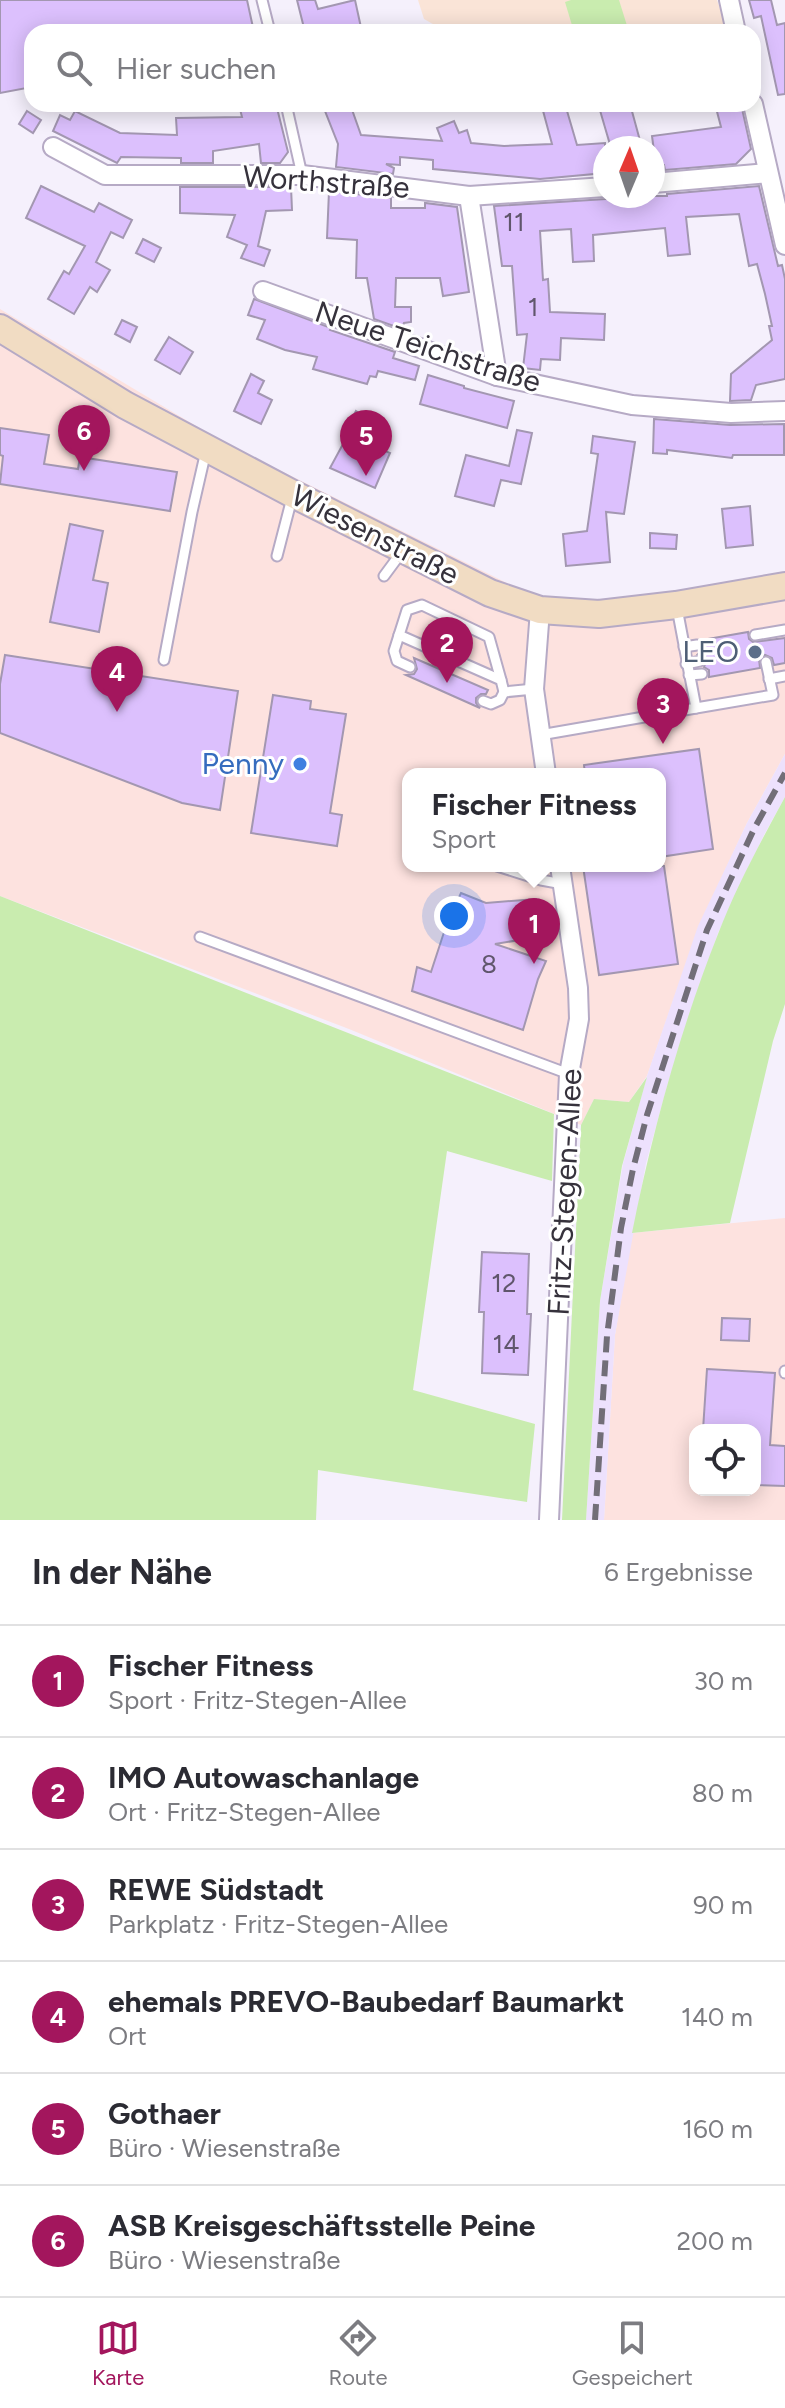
<!DOCTYPE html>
<html lang="de">
<head>
<meta charset="utf-8">
<style>
	:root { --surface:#fff; --page:#f7f7f7; --text:#2b2b33; --muted:#7c7c81; --line:#e1e1e2; --accent:#a3165d }
	body { margin:0; font-family:Figtree,sans-serif; background:var(--page); color:var(--text) }
	.controls { position:absolute; right:24px; bottom:24px; display:grid; overflow:hidden; border-radius:16px; box-shadow:0 4px 20px #0003 }
	.controls button { width:72px; height:72px; display:grid; place-items:center; padding:0; border:0; border-bottom:2px solid var(--line); background:var(--surface); color:var(--text); font:40px sans-serif }
	.compass { position:absolute; left:593px; top:136px; width:72px; height:72px; border-radius:50%; background:var(--surface); box-shadow:0 4px 20px #0003; rotate:2deg }
	.you { position:absolute; left:454px; top:916px; width:28px; height:28px; margin:-20px; border:6px solid #fff; border-radius:50%; background:#1a73e8; box-shadow:0 0 0 12px #1a73e833 }
	.badge { display:grid; place-items:center; width:52px; height:52px; border-radius:50%; background:var(--accent); color:#fff; font-size:26px; font-weight:700 }
	.pin { position:absolute; translate:-50% -66px; filter:drop-shadow(0 2px 4px #0008) }
	.pin::after { content:''; position:absolute; top:42px; width:28px; height:24px; background:inherit; clip-path:polygon(0 0,100% 0,50% 100%) }
	.popup { position:absolute; left:402px; top:768px; width:264px; height:104px; box-sizing:border-box; display:grid; place-content:center; border-radius:16px; background:var(--surface); filter:drop-shadow(0 2px 6px #0005); font-size:26px; white-space:nowrap; color:var(--muted) }
	.popup b { font-size:30px; color:var(--text) }
	.popup::after { content:''; position:absolute; left:50%; top:100%; margin-left:-16px; border:16px solid transparent; border-top-color:var(--surface) }
	.list { margin:0; padding:0; list-style:none }
	h2 { display:flex; justify-content:space-between; align-items:center; height:104px; margin:0; padding:0 32px; font-size:34px }
	h2 small { font-size:26px; font-weight:400; color:var(--muted) }
	.list li { display:grid; grid-template-columns:52px 1fr auto; gap:24px; align-items:center; box-sizing:border-box; height:112px; padding:0 32px; border-top:2px solid var(--line) }
	.list b { display:block; font-size:30px; white-space:nowrap }
	.list p { margin:0; font-size:26px; white-space:nowrap; color:var(--muted) }
	.list em { font-size:26px; font-style:normal; color:var(--muted) }
	.icon { flex:none; width:44px; height:44px; fill:none; stroke:currentColor; stroke-width:2; stroke-linecap:round; stroke-linejoin:round }
	.map { position:relative; flex:none; width:785px; height:1520px; overflow:hidden }
	.search { position:absolute; background:var(--surface); box-shadow:0 4px 20px #0003; left:24px; right:24px; top:24px; height:88px; display:flex; align-items:center; gap:20px; box-sizing:border-box; padding:0 28px; border-radius:24px; color:var(--muted); font-size:30px }
	.sheet { height:776px; background:var(--surface) }
	nav { display:flex; justify-content:space-around; align-items:center; box-sizing:border-box; height:112px; border-top:2px solid var(--line); background:var(--surface); font-size:22px; color:var(--muted) }
	nav a { display:grid; justify-items:center; gap:4px }
	nav .on { color:var(--accent) }
	.map>svg:first-child { display:block }
	.commercial { fill:#fde2df; fill-rule:evenodd }
	.built { fill:#ede1fd }
	.education { fill:#fae4d7 }
	.green { fill:#c9ecaf }
	.building { fill:#dcc0fd; stroke:#a397b1; stroke-width:2 }
	.lines { fill:none; stroke-linecap:round; stroke-linejoin:round }
	.lane-casing { stroke:#b6aac5; stroke-width:13 }
	.street-casing { stroke:#b6aac5; stroke-width:22 }
	.secondary-casing { stroke:#b6aac5; stroke-width:30 }
	.lane { stroke:#fff; stroke-width:9 }
	.street { stroke:#fff; stroke-width:18 }
	.secondary { stroke:#f1dcc3; stroke-width:26 }
	.rail { stroke:#726e78; stroke-width:6; stroke-dasharray:16 8; stroke-linecap:butt }
	.service-dot { fill:#5c6f8a; stroke:#fff; stroke-width:3 }
	.shop-dot { fill:#3f7fe0; stroke:#fff; stroke-width:3 }
	.labels { text-anchor:middle; stroke-width:6; stroke-linejoin:round; paint-order:stroke }
	.number-label { font-size:26px; fill:#60566c }
	.street-label { font-size:30px; fill:#36323c; stroke:#fff }
	.service-label { font-size:30px; fill:#4e5e75; stroke:#fff; text-anchor:end }
	.shop-label { font-size:30px; fill:#366cbe; stroke:#fff; text-anchor:end }
</style>
</head>
<body>
<div class="map">
<svg width="785" height="1520" viewBox="0 0 785 1520">
	<rect width="100%" height="100%" fill="#f5f0fc"/>
	<g class="commercial">
		<path d="M 0,309 L 223,442 L 537,598 L 593,603 L 785,579 L 785,754 L 747,823 L 699,926 L 647,1076 L 629,1102 L 594,1099 L 581,1125 L 349,1029 L 0,896 ZM 408,774 L 660,774 L 660,866 L 408,866 Z"/>
		<path d="M 785,1218 L 785,1520 L 604,1520 L 615,1335 L 632,1233 ZM 695,1430 L 755,1430 L 755,1490 L 695,1490 Z"/>
	</g>
	<polygon class="built" points="785,754 785,797 764,835 718,933 668,1083 646,1163 615,1335 604,1520 586,1520 600,1301 623,1164 647,1076 698,926 747,823"/>
	<polygon class="education" points="418,0 717,0 728,32 447,32 424,19"/>
	<g class="green">
		<polygon points="571,0 619,0 629,32 574,32 565,2"/>
		<path d="M 785,797 L 785,1004 L 773,1041 L 730,1223 L 632,1233 C 652,1132 680,1030 718,934 C 736,887 761,841 785,797 Z"/>
		<polygon points="0,896 554,1114 552,1181 447,1151 413,1390 535,1424 527,1502 318,1470 316,1520 0,1520"/>
		<polygon points="647,1077 622,1166 600,1301 586,1520 562,1520 581,1125 594,1099 629,1102"/>
	</g>
	<g class="building">
		<polygon points="0,0 247,0 254,32 32,32 32,87 0,93"/>
		<polygon points="297,0 315,0 318,9 355,0 362,32 305,32"/>
		<polygon points="749,0 771,0 777,25 785,23 785,94 778,95 761,16 754,18"/>
		<polygon points="246,104 276,104 288,152 280,163 261,163 259,144 213,151 213,163 181,163 181,158 121,157 117,163 53,131 60,115 70,120 75,111 120,133 177,135 176,118 242,117 240,109 246,107"/>
		<polygon points="343,104 350,104 361,135 442,141 437,128 454,121 459,133 467,130 471,143 504,146 552,144 542,107 565,104 577,145 605,143 605,173 540,179 433,169 433,160 400,157 400,165 386,164 394,168 393,174 336,167 338,144 325,111"/>
		<polygon points="608,104 630,104 642,148 611,148 599,107"/>
		<polygon points="715,104 741,104 751,149 736,164 665,170 664,165 656,166 652,136 721,127"/>
		<polygon points="27,111 41,120 33,133 19,124"/>
		<polygon points="41,186 94,212 99,203 132,220 123,238 111,232 96,262 110,270 97,292 90,287 74,314 48,299 64,271 69,274 85,246 26,218"/>
		<polygon points="759,186 778,266 782,265 785,279 785,379 756,385 751,400 730,401 731,374 772,340 769,326 772,326 765,294 757,264 749,266 739,214 686,217 690,254 668,256 665,228 593,235 594,261 573,262 571,229 540,231 543,280 548,279 550,312 605,314 604,340 561,338 560,360 541,359 540,370 523,368 527,334 517,335 512,266 502,266 494,206 606,199 613,196 667,196 667,194"/>
		<polygon points="180,187 291,187 292,210 266,211 258,246 270,250 264,266 241,258 247,245 227,237 235,215 180,213"/>
		<polygon points="329,191 391,198 391,208 425,208 425,203 457,207 469,292 443,296 440,278 396,278 395,307 411,307 411,322 404,323 402,329 374,319 367,278 356,278 357,240 327,238"/>
		<polygon points="143,239 161,248 154,262 136,253"/>
		<polygon points="254,299 331,328 330,330 395,352 393,358 419,366 415,380 378,371 376,377 370,376 367,384 313,369 317,357 285,350 257,339 265,320 248,315"/>
		<polygon points="122,320 137,327 130,342 115,334"/>
		<polygon points="169,337 193,352 180,374 155,360"/>
		<polygon points="251,374 264,381 258,393 272,400 261,424 234,411"/>
		<polygon points="428,375 464,386 464,388 514,401 507,428 420,404"/>
		<polygon points="356,411 369,419 362,433 348,426"/>
		<polygon points="654,419 730,425 784,424 784,455 733,455 732,458 667,450 667,454 653,453"/>
		<polygon points="0,428 49,435 44,464 78,469 80,457 177,472 170,511 0,484 3,456 0,455"/>
		<polygon points="517,430 532,433 521,484 501,480 494,506 455,496 466,455 509,466"/>
		<polygon points="350,431 363,438 361,441 390,453 375,488 330,468"/>
		<polygon points="593,436 635,442 624,514 606,512 610,562 566,566 563,534 587,531 598,454 591,453"/>
		<polygon points="750,506 753,545 726,548 722,509"/>
		<polygon points="70,524 103,531 93,580 108,583 99,632 50,622"/>
		<polygon points="650,533 677,535 676,549 650,548"/>
		<polygon points="748,632 749,639 753,642 785,638 785,663 774,665 772,658 765,655 759,659 760,668 709,677 709,670 704,667 707,659 703,654 698,654 704,647 702,640"/>
		<polygon points="5,655 238,691 220,810 182,803 0,733 0,684"/>
		<polygon points="414,658 488,690 486,694 481,694 476,698 476,703 480,708 406,675 414,674 417,669"/>
		<polygon points="273,695 311,701 310,709 346,714 330,813 342,815 337,846 251,833"/>
		<polygon points="699,749 713,849 660,857 660,774 585,774 584,765"/>
		<polygon points="583,866 664,866 678,964 599,975"/>
		<polygon points="461,893 486,903 536,899 544,936 495,944 546,961 538,979 523,1030 412,991 417,967 431,972 447,923"/>
		<polygon points="482,1252 529,1254 527,1314 531,1314 528,1375 482,1373 484,1312 479,1312"/>
		<polygon points="722,1318 750,1319 749,1341 721,1340"/>
		<polygon points="707,1369 775,1373 770,1445 785,1446 785,1486 755,1485 755,1430 703,1430"/>
	</g>
	<g class="lines">
		<defs>
			<g id="lane">
				<polyline points="262,0 270,32"/>
				<polyline points="286,104 302,175"/>
				<polyline points="277,556 292,498"/>
				<polyline points="384,576 401,553"/>
				<polyline points="399,635 501,680 504,692 534,689"/>
				<polyline points="755,635 785,630"/>
				<polyline points="684,647 697,645"/>
				<polyline points="164,660 192,512 206,451"/>
				<polyline points="686,664 700,661"/>
				<polyline points="410,667 397,661 394,651 407,610 422,605 489,637 501,680"/>
				<polyline points="689,675 702,674"/>
				<polyline points="769,679 785,676"/>
				<polyline points="483,701 491,704 500,700 504,692"/>
				<polyline points="696,708 773,695 766,662"/>
				<polyline points="540,735 696,708 677,608"/>
				<polyline points="497,866 541,880 563,884"/>
				<polyline points="200,937 569,1074"/>
				<polyline points="785,1371 785,1373"/>
			</g>
			<g id="street">
				<polyline points="729,0 736,32"/>
				<polyline points="753,104 785,245"/>
				<polyline points="53,147 105,175 302,175 469,196 605,187"/>
				<polyline points="653,183 768,173"/>
				<polyline points="469,196 497,376"/>
				<polyline points="263,291 497,376 632,405 731,413 785,411"/>
				<polyline points="540,610 534,689 546,774"/>
				<polyline points="549,1520 569,1074 579,1019 578,988 560,866"/>
			</g>
			<polyline id="secondary" points="0,328 125,405 293,494 490,593 540,610 599,614 676,605 785,586"/>
		</defs>
		<use href="#lane" class="lane-casing"/>
		<use href="#street" class="street-casing"/>
		<use href="#secondary" class="secondary-casing"/>
		<use href="#lane" class="lane"/>
		<use href="#street" class="street"/>
		<use href="#secondary" class="secondary"/>
		<polyline class="rail" points="595,1520 607,1336 621,1228 633,1169 647,1115 707,930 754,829 785,773"/>
	</g>
	<circle class="service-dot" cx="755" cy="652" r="8"/>
	<circle class="shop-dot" cx="300" cy="764" r="8"/>
	<g class="labels">
		<g class="number-label">
			<text x="514" y="231">11</text>
			<text x="533" y="316">1</text>
			<text x="489" y="973">8</text>
			<text x="504" y="1292">12</text>
			<text x="506" y="1353">14</text>
		</g>
		<g class="street-label">
			<text transform="translate(326 182) rotate(4)" y="10">Worthstraße</text>
			<text transform="translate(428 347) rotate(18)" y="10">Neue Teichstraße</text>
			<text transform="translate(375 535) rotate(27)" y="10">Wiesenstraße</text>
			<text transform="translate(565 1192) rotate(-87)" y="10">Fritz-Stegen-Allee</text>
		</g>
		<g class="service-label">
			<text x="739" y="662">LEO</text>
		</g>
		<g class="shop-label">
			<text x="284" y="774">Penny</text>
		</g>
	</g>
</svg>
<div class="controls">
<button><svg class="icon" aria-label="locate" viewBox="0 0 24 24"><circle cx="12" cy="12" r="6"/><path d="M12 2v4M12 18v4M2 12h4M18 12h4"/></svg></button>
</div>
<svg class="compass" viewBox="-18 -18 36 36"><path d="M0-13l5 13h-10z" fill="#e53935"/><path d="M0 13l5-13h-10z" fill="#7c7c81"/></svg>
<div class="you"></div>
<div class="pin badge" style="left:534px;top:964px">1</div>
<div class="popup"><b>Fischer Fitness</b>Sport</div>
<div class="pin badge" style="left:447px;top:683px">2</div>
<div class="pin badge" style="left:663px;top:744px">3</div>
<div class="pin badge" style="left:117px;top:712px">4</div>
<div class="pin badge" style="left:366px;top:476px">5</div>
<div class="pin badge" style="left:84px;top:471px">6</div>
<div class="search"><svg class="icon" aria-label="search" viewBox="0 0 24 24"><circle cx="10" cy="10" r="6"/><path d="M15 15l6 6"/></svg>Hier suchen</div>
</div>
<section class="sheet">
<h2>In der Nähe<small>6 Ergebnisse</small></h2>
<ul class="list">
<li><span class="badge">1</span><div><b>Fischer Fitness</b><p>Sport · Fritz-Stegen-Allee</p></div><em>30 m</em></li>
<li><span class="badge">2</span><div><b>IMO Autowaschanlage</b><p>Ort · Fritz-Stegen-Allee</p></div><em>80 m</em></li>
<li><span class="badge">3</span><div><b>REWE Südstadt</b><p>Parkplatz · Fritz-Stegen-Allee</p></div><em>90 m</em></li>
<li><span class="badge">4</span><div><b>ehemals PREVO-Baubedarf Baumarkt</b><p>Ort</p></div><em>140 m</em></li>
<li><span class="badge">5</span><div><b>Gothaer</b><p>Büro · Wiesenstraße</p></div><em>160 m</em></li>
<li><span class="badge">6</span><div><b>ASB Kreisgeschäftsstelle Peine</b><p>Büro · Wiesenstraße</p></div><em>200 m</em></li>
</ul>
</section>
<nav>
<a class="on"><svg class="icon" aria-label="map" viewBox="0 0 24 24"><path d="M3 6l6-2 6 2 6-2v14l-6 2-6-2-6 2zM9 4v14M15 6v14"/></svg>Karte</a>
<a><svg class="icon" aria-label="directions" viewBox="0 0 24 24"><path d="M12 3l9 9-9 9-9-9zM9 14v-3h6M13 9l2 2-2 2"/></svg>Route</a>
<a><svg class="icon" aria-label="saved" viewBox="0 0 24 24"><path d="M7 4h10v16l-5-4-5 4z"/></svg>Gespeichert</a>
</nav>
</body>
</html>
